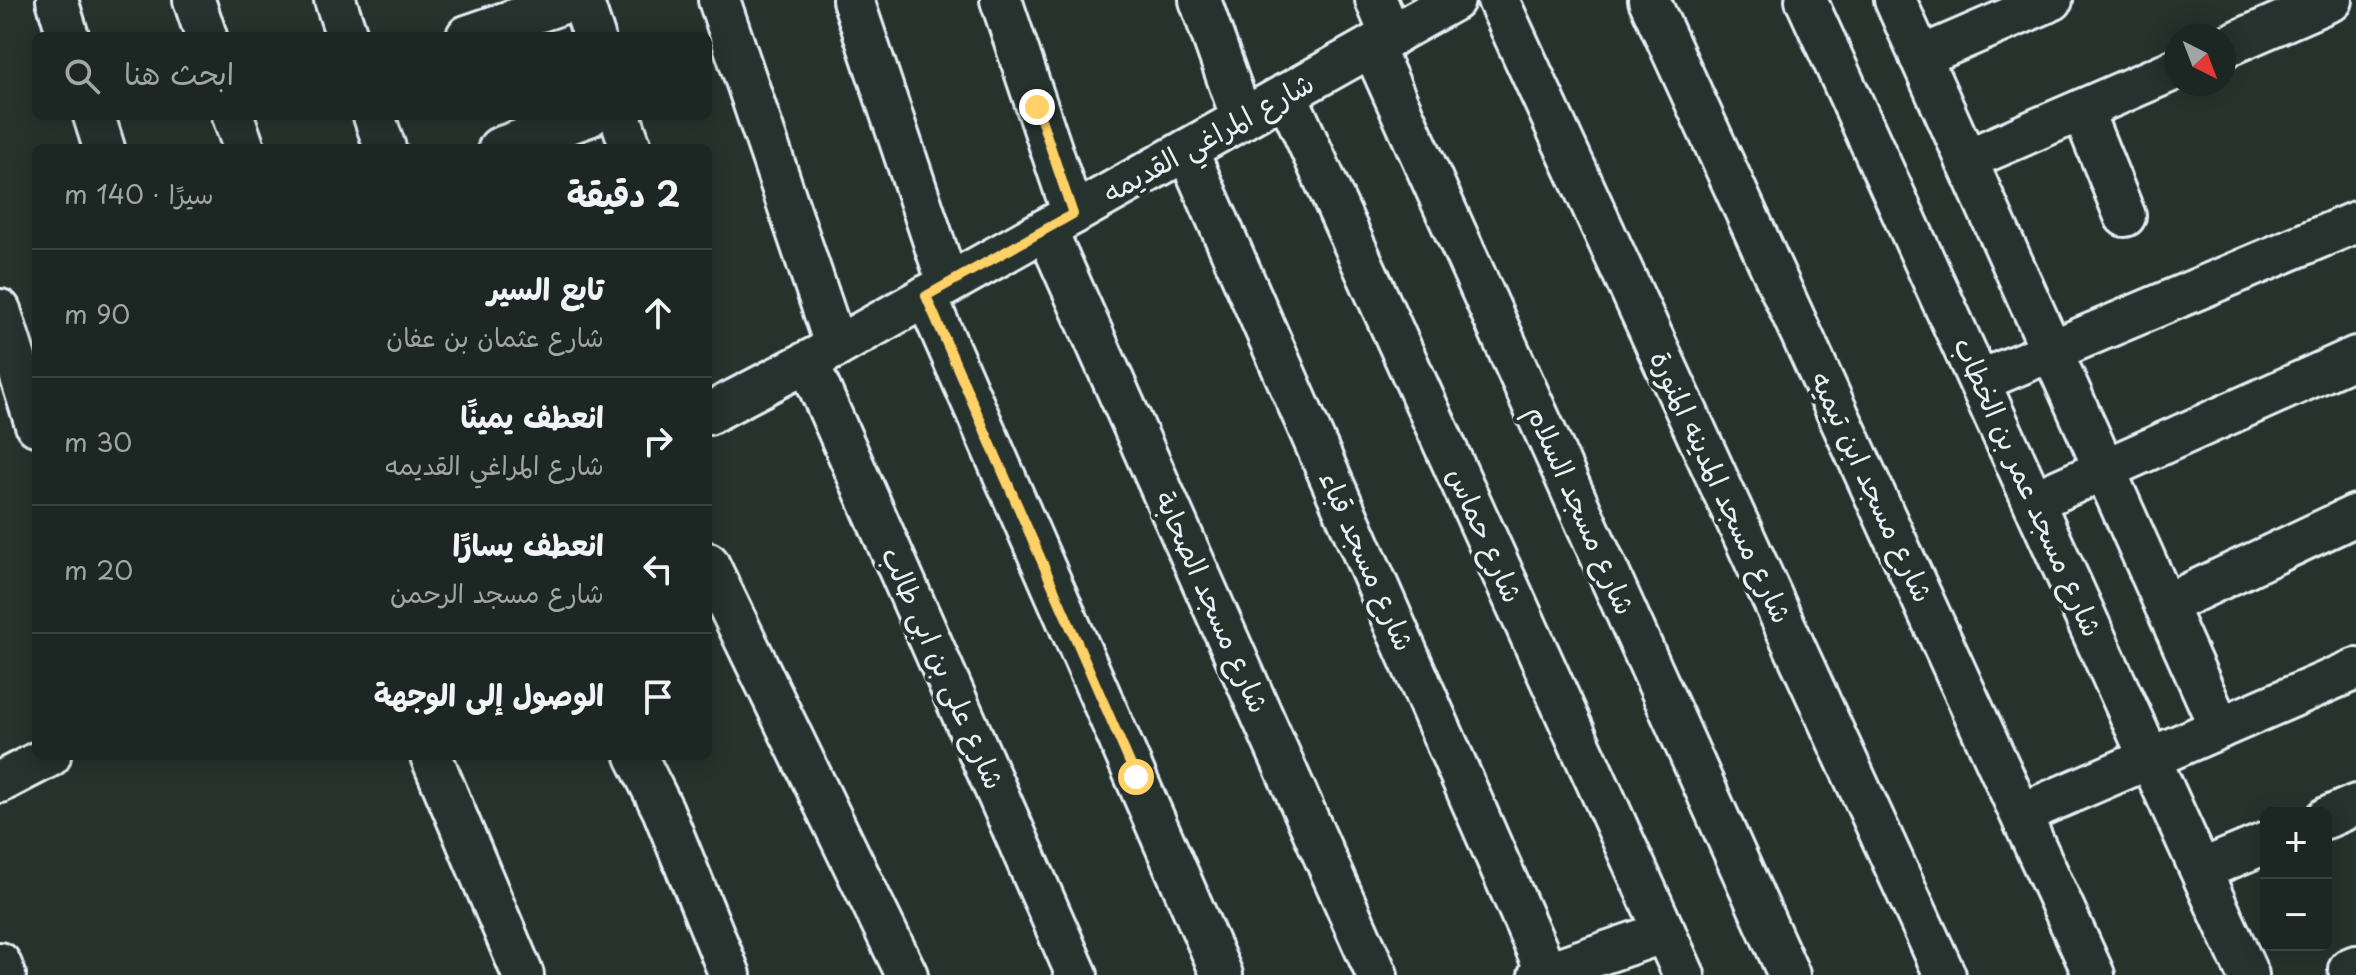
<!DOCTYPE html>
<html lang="ar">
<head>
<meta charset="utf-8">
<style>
	:root { --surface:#1c2622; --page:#252e2a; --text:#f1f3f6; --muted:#a0a5a5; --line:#3a4340 }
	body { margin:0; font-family:"Playpen Sans","Playpen Sans Arabic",sans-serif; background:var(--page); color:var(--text); direction:rtl }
	.controls { position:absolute; right:24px; bottom:24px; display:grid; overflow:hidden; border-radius:12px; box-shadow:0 4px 20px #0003 }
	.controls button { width:72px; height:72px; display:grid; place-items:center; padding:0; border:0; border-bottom:2px solid var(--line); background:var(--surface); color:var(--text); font:40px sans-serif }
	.compass { position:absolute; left:2164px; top:24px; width:72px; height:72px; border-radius:50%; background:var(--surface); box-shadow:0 4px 20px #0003; rotate:138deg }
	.stop { position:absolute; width:24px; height:24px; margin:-18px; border:6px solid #ffd166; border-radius:50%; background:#fff }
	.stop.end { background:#ffd166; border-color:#fff; box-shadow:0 2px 8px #0008 }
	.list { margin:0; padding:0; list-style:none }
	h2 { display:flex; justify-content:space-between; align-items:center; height:104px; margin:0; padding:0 32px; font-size:34px }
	h2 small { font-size:26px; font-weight:400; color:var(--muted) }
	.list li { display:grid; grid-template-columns:52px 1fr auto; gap:24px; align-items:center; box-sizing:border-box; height:128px; padding:0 32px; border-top:2px solid var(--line) }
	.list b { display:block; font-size:30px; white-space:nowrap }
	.list p { margin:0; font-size:26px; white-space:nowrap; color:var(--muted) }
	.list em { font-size:26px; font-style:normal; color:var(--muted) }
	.icon { flex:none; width:44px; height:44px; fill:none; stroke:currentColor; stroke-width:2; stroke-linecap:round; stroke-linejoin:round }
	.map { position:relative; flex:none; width:2356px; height:975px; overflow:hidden; direction:ltr }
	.search { position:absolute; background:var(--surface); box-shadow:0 4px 20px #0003; left:32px; top:32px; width:680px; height:88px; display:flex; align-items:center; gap:20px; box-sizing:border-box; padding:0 28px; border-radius:12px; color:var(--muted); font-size:30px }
	.panel { position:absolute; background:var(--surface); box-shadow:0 4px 20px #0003; left:32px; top:144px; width:680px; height:616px; border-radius:12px; direction:rtl }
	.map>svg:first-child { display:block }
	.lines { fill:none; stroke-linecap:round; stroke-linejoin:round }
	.minor-casing { stroke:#e8f1f8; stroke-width:46 }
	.minor { stroke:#26332d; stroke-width:40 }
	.route { stroke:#ffd166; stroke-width:10 }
	.labels { text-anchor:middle; stroke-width:8; stroke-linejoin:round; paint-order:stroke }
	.street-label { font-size:28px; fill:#e8f1f8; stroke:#26332d }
</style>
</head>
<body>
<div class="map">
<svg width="2356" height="975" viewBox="0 0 2356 975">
	<rect width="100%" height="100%" fill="#26332d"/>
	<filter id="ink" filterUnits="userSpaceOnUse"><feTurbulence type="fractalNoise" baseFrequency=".0125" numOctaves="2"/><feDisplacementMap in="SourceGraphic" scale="16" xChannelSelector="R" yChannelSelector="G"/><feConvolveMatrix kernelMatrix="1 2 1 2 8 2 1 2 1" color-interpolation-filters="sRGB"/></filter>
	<g filter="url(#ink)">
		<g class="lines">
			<defs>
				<g id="minor">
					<polyline points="57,0 68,36"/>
					<polyline points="194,0 206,36"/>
					<polyline points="335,0 347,36"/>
					<polyline points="582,0 594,36"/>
					<polyline points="719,0 836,347"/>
					<polyline points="853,0 948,284"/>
					<polyline points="1001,0 1073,214"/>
					<polyline points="1200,0 1242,119"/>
					<polyline points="1376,0 1391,36"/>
					<polyline points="1498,0 1945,975"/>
					<polyline points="1649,0 2094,975"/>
					<polyline points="1806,0 2248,975"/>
					<polyline points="1895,0 2220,728"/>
					<polyline points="467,36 572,0"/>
					<polyline points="1372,46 1789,975"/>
					<polyline points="2224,47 2332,0"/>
					<polyline points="1920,57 2052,0"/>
					<polyline points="1286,94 1684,975"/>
					<polyline points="2082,110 2125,216"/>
					<polyline points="94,116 104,148"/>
					<polyline points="233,116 244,148"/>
					<polyline points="374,116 385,148"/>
					<polyline points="620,116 631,148"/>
					<polyline points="499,148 589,116"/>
					<polyline points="1187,150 1547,973"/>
					<polyline points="1966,160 2176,69"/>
					<polyline points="1046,229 1377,975"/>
					<polyline points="926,296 1222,975"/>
					<polyline points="0,310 36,425"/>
					<polyline points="808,362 1077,975"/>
					<polyline points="1980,381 2356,222"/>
					<polyline points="708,414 836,347 1454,0"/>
					<polyline points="2034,501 2356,357"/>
					<polyline points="708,563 907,975"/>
					<polyline points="2165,605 2356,515"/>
					<polyline points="431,756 523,975"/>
					<polyline points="636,756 663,810 730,975"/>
					<polyline points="0,782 50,756"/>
					<polyline points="2021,814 2356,669"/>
					<polyline points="2326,818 2356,805"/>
					<polyline points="2201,870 2266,843"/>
					<polyline points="0,963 5,975"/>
					<polyline points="2349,969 2356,966"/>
					<polyline points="1539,975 1665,932"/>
				</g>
			</defs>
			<use href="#minor" class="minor-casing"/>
			<use href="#minor" class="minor"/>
		</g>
	</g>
	<g class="lines" filter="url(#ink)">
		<polyline class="route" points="1037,107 1073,214 926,296 1136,777"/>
	</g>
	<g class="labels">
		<g class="street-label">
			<text transform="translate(1208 138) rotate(-29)" y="10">شارع المراغي القديمه</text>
			<text transform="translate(1721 487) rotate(65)" y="10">شارع مسجد المدينه المنورة</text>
			<text transform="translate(1872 487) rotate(65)" y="10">شارع مسجد ابن تيميه</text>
			<text transform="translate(2028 487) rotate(66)" y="10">شارع مسجد عمر بن الخطاب</text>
			<text transform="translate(1581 510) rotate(66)" y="10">شارع مسجد السلام</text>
			<text transform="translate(1485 535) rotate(66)" y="10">شارع حماس</text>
			<text transform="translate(1367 561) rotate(66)" y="10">شارع مسجد قباء</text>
			<text transform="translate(1212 602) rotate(66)" y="10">شارع مسجد الصحابة</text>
			<text transform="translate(943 668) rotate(66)" y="10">شارع على بن ابى طالب</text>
		</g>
	</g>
</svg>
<div class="controls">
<button>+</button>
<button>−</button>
</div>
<svg class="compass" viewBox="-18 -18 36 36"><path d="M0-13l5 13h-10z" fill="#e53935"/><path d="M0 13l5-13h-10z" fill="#a0a5a5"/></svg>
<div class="stop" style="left:1136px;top:777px"></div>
<div class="stop end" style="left:1037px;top:107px"></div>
<div class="search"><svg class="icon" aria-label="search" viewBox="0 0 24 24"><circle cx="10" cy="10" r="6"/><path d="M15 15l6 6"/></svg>ابحث هنا</div>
<section class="panel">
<h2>2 دقيقة<small>سيرًا · 140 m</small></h2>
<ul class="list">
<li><svg class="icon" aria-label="ahead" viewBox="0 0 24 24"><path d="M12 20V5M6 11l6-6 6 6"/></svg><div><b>تابع السير</b><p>شارع عثمان بن عفان</p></div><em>90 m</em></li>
<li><svg class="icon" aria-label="right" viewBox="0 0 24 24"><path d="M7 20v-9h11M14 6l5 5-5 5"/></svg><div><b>انعطف يمينًا</b><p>شارع المراغي القديمه</p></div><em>30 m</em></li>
<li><svg class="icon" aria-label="left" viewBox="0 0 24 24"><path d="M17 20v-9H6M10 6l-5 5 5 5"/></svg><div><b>انعطف يسارًا</b><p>شارع مسجد الرحمن</p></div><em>20 m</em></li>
<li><svg class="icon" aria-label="arrive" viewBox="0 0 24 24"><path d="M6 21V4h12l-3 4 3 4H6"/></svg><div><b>الوصول إلى الوجهة</b></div></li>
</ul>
</section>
</div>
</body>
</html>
